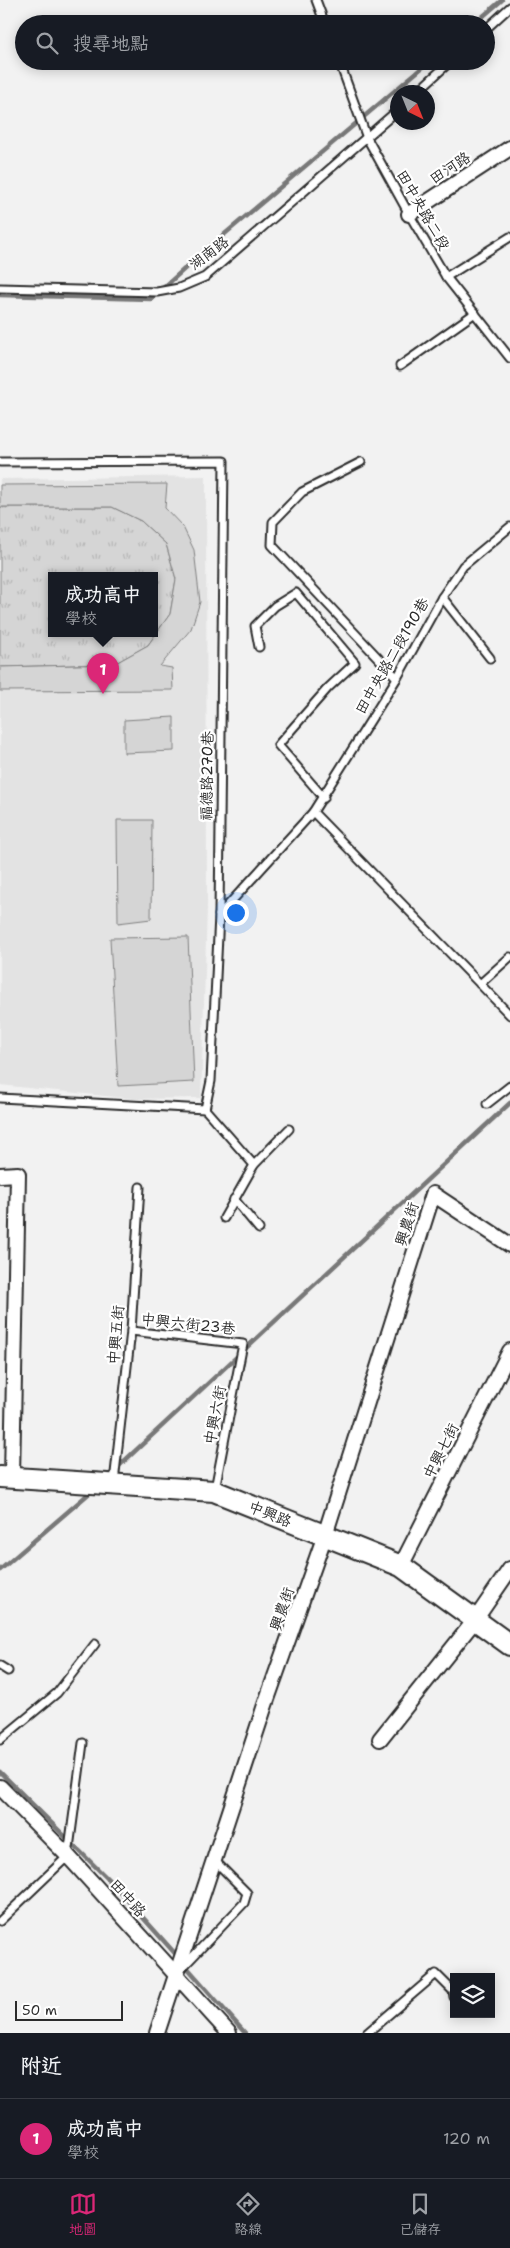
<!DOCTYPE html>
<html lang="zh-TW">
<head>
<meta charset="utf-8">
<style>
	:root { --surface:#171b24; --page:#242831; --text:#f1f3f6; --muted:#9ea1a6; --line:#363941; --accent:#db2777 }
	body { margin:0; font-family:"Shantell Sans","LXGW WenKai TC",sans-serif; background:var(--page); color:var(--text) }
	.controls { position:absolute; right:15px; bottom:15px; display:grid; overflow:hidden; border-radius:0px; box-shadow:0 2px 12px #0003 }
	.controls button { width:45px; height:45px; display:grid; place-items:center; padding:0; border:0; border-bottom:1px solid var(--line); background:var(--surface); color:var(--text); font:25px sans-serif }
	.compass { position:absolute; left:390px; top:85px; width:45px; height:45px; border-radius:50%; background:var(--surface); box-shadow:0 2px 12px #0003; rotate:137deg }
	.scale { position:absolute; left:15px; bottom:12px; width:108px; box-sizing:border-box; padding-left:5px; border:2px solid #2b2b2b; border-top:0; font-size:14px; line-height:18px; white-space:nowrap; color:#2b2b2b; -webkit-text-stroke:4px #fff; paint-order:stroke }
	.you { position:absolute; left:235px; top:912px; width:18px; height:18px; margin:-12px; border:4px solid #fff; border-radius:50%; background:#1a73e8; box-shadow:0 0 0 8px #1a73e833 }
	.badge { display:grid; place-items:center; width:32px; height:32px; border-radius:50%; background:var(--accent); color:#fff; font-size:16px; font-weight:700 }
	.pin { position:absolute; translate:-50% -41px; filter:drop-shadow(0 1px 2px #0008) }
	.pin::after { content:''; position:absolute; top:26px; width:18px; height:15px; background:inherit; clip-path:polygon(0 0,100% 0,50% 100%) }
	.popup { position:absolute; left:48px; top:572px; width:110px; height:65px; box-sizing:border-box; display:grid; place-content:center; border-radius:0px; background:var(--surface); filter:drop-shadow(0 1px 4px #0005); font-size:16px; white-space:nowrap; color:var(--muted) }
	.popup b { font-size:19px; color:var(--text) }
	.popup::after { content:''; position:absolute; left:50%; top:100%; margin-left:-10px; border:10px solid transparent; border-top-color:var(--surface) }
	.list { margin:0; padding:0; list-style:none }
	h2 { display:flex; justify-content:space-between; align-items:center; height:65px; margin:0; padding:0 20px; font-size:21px }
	h2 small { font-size:16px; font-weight:400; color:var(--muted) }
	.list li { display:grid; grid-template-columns:32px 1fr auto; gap:15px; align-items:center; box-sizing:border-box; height:80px; padding:0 20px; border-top:1px solid var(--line) }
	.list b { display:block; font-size:19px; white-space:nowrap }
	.list p { margin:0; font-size:16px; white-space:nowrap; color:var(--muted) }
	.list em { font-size:16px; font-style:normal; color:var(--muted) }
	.icon { flex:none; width:28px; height:28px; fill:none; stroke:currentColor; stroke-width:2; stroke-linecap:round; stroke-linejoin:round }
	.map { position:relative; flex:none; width:510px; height:2033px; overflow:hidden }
	.search { position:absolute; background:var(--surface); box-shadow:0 2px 12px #0003; left:15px; right:15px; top:15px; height:55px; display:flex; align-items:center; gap:12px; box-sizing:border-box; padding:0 18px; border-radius:28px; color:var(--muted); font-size:19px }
	.sheet { height:145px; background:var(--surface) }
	nav { display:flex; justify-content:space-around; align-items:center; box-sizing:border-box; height:70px; border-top:1px solid var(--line); background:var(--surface); font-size:14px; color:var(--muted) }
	nav a { display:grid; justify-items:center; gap:2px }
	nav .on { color:var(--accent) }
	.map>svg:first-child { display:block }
	.built { fill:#e3e3e3; fill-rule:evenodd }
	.grass { fill:url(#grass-tufts); stroke:#808080; fill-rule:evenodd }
	.park { fill:#d5d5d5; stroke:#808080 }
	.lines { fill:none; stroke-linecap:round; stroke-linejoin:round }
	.stream { stroke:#787878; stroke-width:4.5 }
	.lane-casing { stroke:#2b2b2b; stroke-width:11 }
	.street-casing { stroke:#2b2b2b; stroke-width:18 }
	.secondary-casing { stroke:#2b2b2b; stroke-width:24 }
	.lane { stroke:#fff; stroke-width:7 }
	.street { stroke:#fff; stroke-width:14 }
	.secondary { stroke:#fff; stroke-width:20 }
	.labels { text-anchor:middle; stroke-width:4.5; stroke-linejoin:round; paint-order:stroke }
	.street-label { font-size:15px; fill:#2b2b2b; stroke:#fff }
</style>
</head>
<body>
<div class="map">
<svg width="510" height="2033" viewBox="0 0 510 2033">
	<defs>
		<pattern id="grass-tufts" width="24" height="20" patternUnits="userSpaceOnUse" patternTransform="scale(1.25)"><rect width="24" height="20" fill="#d5d5d5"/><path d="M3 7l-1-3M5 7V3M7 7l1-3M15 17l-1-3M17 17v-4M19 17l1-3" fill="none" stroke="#b7b7b7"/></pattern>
	</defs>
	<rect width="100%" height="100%" fill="#f2f2f2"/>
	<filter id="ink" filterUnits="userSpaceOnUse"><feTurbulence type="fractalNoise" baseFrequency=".02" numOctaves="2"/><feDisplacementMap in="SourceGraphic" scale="10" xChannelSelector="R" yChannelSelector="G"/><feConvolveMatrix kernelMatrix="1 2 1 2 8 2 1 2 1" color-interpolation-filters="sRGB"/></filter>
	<g filter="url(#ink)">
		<path class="built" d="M 206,476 L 207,908 L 201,1098 L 134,1099 L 0,1085 L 0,479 ZM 52,575 L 154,575 L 154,633 L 52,633 Z"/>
		<path class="grass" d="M 0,507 L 112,507 L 141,521 L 166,544 L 176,579 L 170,614 L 148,645 L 114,664 L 0,667 ZM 52,575 L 154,575 L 154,633 L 52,633 Z"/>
		<g class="park">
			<polygon points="167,484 165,508 183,527 194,550 200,602 191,629 160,666 172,668 173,690 0,691 0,667 114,664 148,645 170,614 176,579 166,544 141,521 112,507 0,507 0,485"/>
			<polygon points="174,717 174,751 124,753 124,720"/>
			<polygon points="117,820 152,820 151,919 118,923"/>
			<polygon points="188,937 194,1082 118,1086 110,938"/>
		</g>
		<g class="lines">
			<g class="stream">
				<polyline points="474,24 502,0"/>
				<polyline points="0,295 151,299 201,254 430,61"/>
				<polyline points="106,1478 510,1103"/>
				<polyline points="0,1570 93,1490"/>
				<polyline points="0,1772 112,1883 180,1959"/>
				<polyline points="185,1965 245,2033"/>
			</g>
			<defs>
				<g id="lane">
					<polyline points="316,0 325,24"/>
					<polyline points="486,29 510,7"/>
					<polyline points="339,61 367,138 409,214 446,277 510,358"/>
					<polyline points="417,92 451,61"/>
					<polyline points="446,277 510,237"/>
					<polyline points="0,288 157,292 179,288 205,277 398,110"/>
					<polyline points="400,366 475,313"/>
					<polyline points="0,462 224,461 219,915 211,1081 205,1109 0,1098"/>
					<polyline points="361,462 302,492 273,522 272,545 397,678"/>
					<polyline points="442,597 490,658"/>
					<polyline points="259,647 255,626 275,606 296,593 355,663 328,688 278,745 324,798"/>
					<polyline points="313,812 397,678 442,597 463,566 510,527"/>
					<polyline points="219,915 313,812 480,984"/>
					<polyline points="510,957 480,984 510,1015"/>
					<polyline points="487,1104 510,1086"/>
					<polyline points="205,1109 254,1165"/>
					<polyline points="234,1199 259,1229"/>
					<polyline points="224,1218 254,1165 289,1129"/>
					<polyline points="131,1331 243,1344 215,1489"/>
					<polyline points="114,1482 131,1331 140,1187"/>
					<polyline points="0,1666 8,1671"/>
					<polyline points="0,1740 57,1693 95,1644"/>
					<polyline points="0,1921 68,1856 83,1743"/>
					<polyline points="182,1968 244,1903 247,1893 214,1860"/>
					<polyline points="367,2033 436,1974 453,1991 454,1997"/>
				</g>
				<g id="street">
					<polyline points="409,214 510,148"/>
					<polyline points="0,1175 18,1174 12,1476"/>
					<polyline points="401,1566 510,1351"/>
					<polyline points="380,1739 475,1620 510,1569"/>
					<polyline points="0,1787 68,1856 229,2033"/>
					<polyline points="157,2033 265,1705 325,1535 433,1194 510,1245"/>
				</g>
				<polyline id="secondary" points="0,1477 214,1491 401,1566 510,1645"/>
			</defs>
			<use href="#lane" class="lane-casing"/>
			<use href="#street" class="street-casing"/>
			<use href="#secondary" class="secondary-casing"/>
			<use href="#lane" class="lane"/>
			<use href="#street" class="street"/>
			<use href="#secondary" class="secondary"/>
		</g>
	</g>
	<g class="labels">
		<g class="street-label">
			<text transform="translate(450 168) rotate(-33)" y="5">田河路</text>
			<text transform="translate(423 210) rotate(60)" y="5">田中央路二段</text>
			<text transform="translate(209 253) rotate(-37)" y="5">湖南路</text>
			<text transform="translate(392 656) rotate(-60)" y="5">田中央路二段190巷</text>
			<text transform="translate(207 776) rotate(-89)" y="5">福德路270巷</text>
			<text transform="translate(407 1224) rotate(-72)" y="5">興農街</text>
			<text transform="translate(188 1324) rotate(6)" y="5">中興六街23巷</text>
			<text transform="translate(116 1335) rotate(-85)" y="5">中興五街</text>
			<text transform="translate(215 1415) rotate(-79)" y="5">中興六街</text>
			<text transform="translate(441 1451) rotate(-63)" y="5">中興七街</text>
			<text transform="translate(270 1514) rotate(22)" y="5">中興路</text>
			<text transform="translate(282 1609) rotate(-71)" y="5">興農街</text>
			<text transform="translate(128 1898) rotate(48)" y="5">田中路</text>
		</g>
	</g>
</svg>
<div class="controls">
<button><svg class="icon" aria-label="layers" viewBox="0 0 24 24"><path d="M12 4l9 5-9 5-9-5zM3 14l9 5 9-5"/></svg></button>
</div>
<svg class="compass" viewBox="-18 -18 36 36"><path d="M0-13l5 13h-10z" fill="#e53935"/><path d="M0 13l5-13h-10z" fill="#9ea1a6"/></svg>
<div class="scale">50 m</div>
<div class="you"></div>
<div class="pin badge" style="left:103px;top:694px">1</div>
<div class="popup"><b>成功高中</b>學校</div>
<div class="search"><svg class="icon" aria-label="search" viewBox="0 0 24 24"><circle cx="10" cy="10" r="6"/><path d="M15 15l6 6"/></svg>搜尋地點</div>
</div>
<section class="sheet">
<h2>附近<small></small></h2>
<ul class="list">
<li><span class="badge">1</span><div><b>成功高中</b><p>學校</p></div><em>120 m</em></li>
</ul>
</section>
<nav>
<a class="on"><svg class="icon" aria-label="map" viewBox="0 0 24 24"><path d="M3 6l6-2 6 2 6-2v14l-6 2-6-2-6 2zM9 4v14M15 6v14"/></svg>地圖</a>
<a><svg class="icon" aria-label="directions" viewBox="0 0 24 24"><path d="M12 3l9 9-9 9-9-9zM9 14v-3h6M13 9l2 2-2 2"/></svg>路線</a>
<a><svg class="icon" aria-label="saved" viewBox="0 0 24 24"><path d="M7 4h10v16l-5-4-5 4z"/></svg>已儲存</a>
</nav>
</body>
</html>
